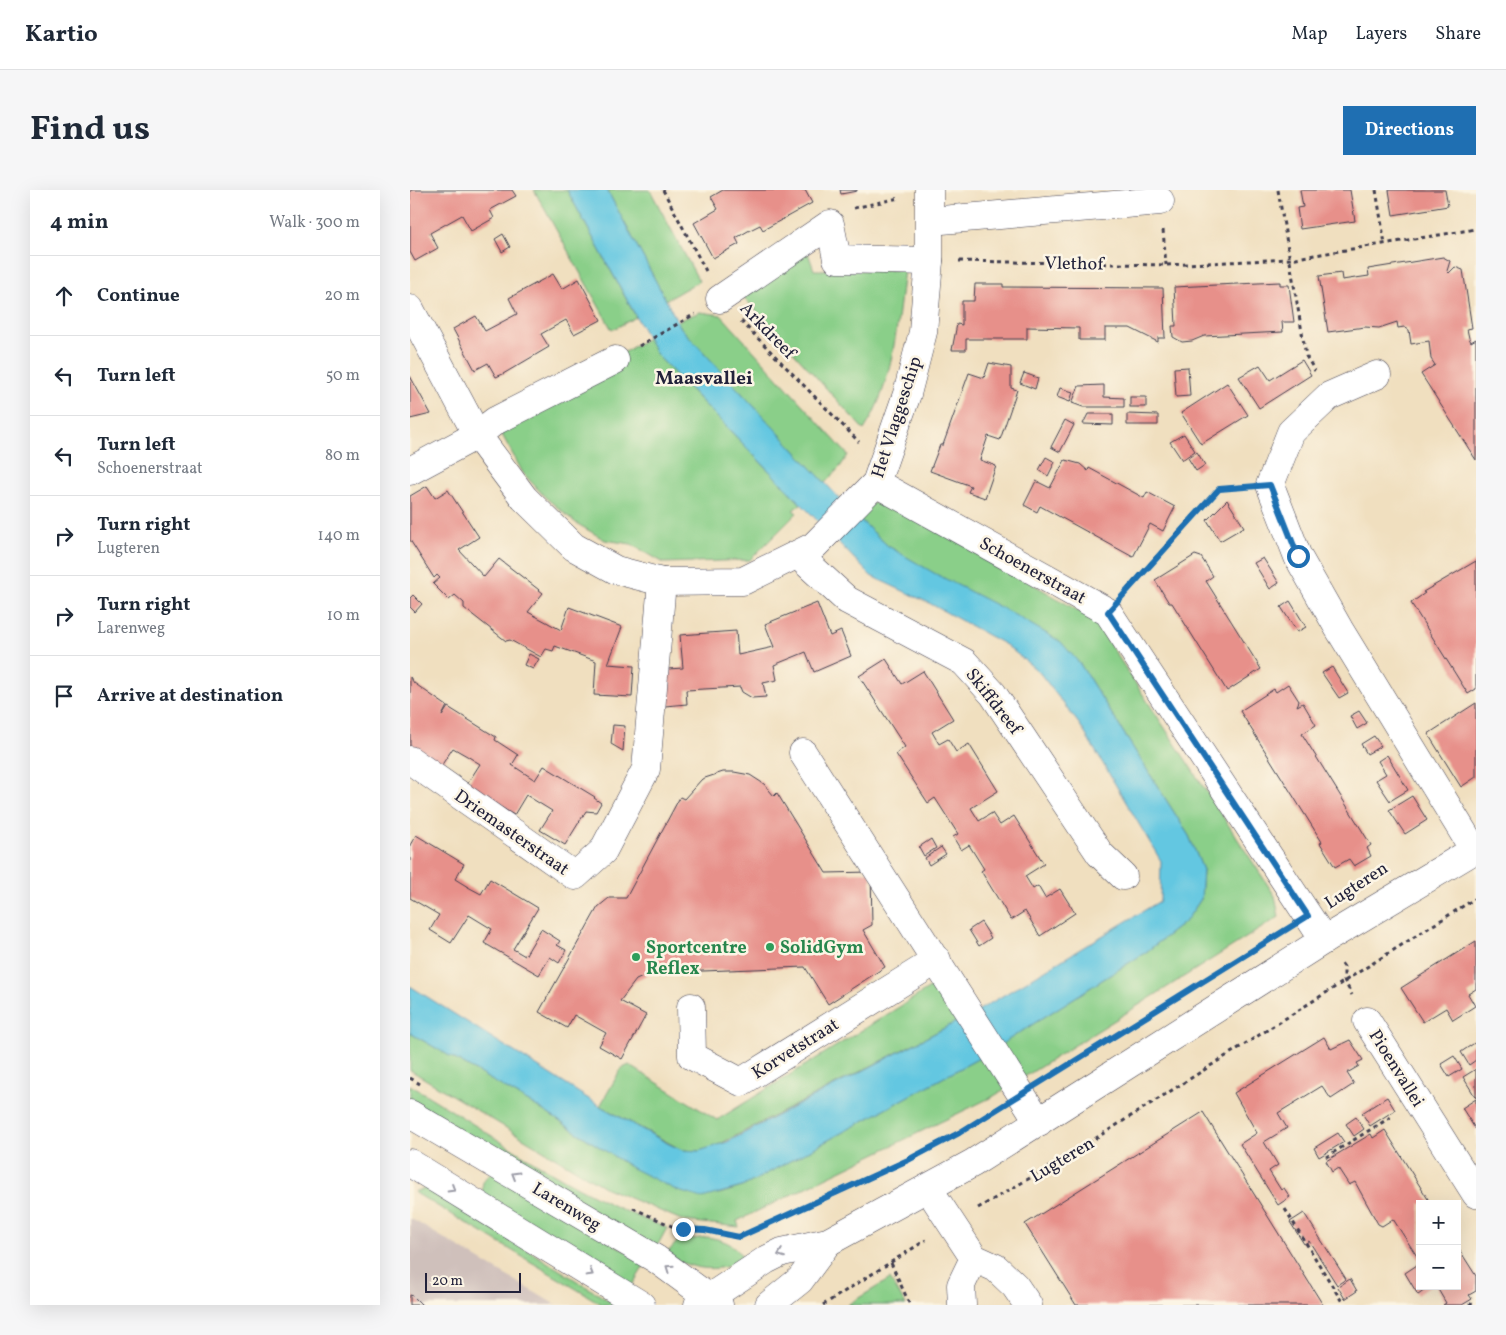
<!DOCTYPE html>
<html lang="en">
<head>
<meta charset="utf-8">
<style>
	:root { --surface:#fff; --page:#f6f6f7; --text:#1f2937; --muted:#747a83; --line:#e0e1e3; --accent:#1f6fb2 }
	body { margin:0; font-family:Vollkorn,serif; background:var(--page); color:var(--text) }
	.controls { position:absolute; right:15px; bottom:15px; display:grid; overflow:hidden; border-radius:0px; box-shadow:0 5px 20px #0002 }
	.controls button { width:45px; height:45px; display:grid; place-items:center; padding:0; border:0; border-bottom:1px solid var(--line); background:var(--surface); color:var(--text); font:25px sans-serif }
	.scale { position:absolute; left:15px; bottom:12px; width:96px; box-sizing:border-box; padding-left:5px; border:2px solid #22223b; border-top:0; font-size:14px; line-height:18px; white-space:nowrap; color:#22223b; -webkit-text-stroke:4px #fcf5e5; paint-order:stroke }
	.stop { position:absolute; width:15px; height:15px; margin:-11px; border:4px solid #1f6fb2; border-radius:50%; background:#fff }
	.stop.end { background:#1f6fb2; border-color:#fff; box-shadow:0 1px 5px #0008 }
	.list { margin:0; padding:0; list-style:none }
	h2 { display:flex; justify-content:space-between; align-items:center; height:65px; margin:0; padding:0 20px; font-size:21px }
	h2 small { font-size:16px; font-weight:400; color:var(--muted) }
	.list li { display:grid; grid-template-columns:32px 1fr auto; gap:15px; align-items:center; box-sizing:border-box; height:80px; padding:0 20px; border-top:1px solid var(--line) }
	.list b { display:block; font-size:19px; white-space:nowrap }
	.list p { margin:0; font-size:16px; white-space:nowrap; color:var(--muted) }
	.list em { font-size:16px; font-style:normal; color:var(--muted) }
	.icon { flex:none; width:28px; height:28px; fill:none; stroke:currentColor; stroke-width:2; stroke-linecap:round; stroke-linejoin:round }
	.map { position:relative; flex:none; width:1066px; height:1115px; overflow:hidden; border-radius:0px }
	header { display:flex; align-items:center; gap:30px; box-sizing:border-box; height:70px; padding:0 25px; background:var(--surface); border-bottom:1px solid var(--line) }
	header strong { font-size:24px }
	nav { display:flex; gap:28px; margin-inline-start:auto; font-size:18px }
	.intro { display:flex; align-items:center; justify-content:space-between; box-sizing:border-box; height:120px; padding:0 30px }
	h1 { margin:0; font-size:35px }
	.button { padding:12px 22px; border-radius:0px; background:var(--accent); color:#fff; font-size:18px; font-weight:700 }
	main { display:flex; gap:30px; padding:0 30px }
	aside { flex:1; background:var(--surface); border-radius:0px; box-shadow:0 5px 20px #0002 }
	.map>svg:first-child { display:block }
	.industrial { fill:#cfc0bb }
	.green { fill:#8acf89; stroke:#567862 }
	.water { fill:#63c7e1; stroke:#42748e }
	.building { fill:#e7908a }
	.lines { fill:none; stroke-linecap:round; stroke-linejoin:round }
	.minor-casing { stroke:#413e4f; stroke-width:29 }
	.path { stroke:#413e4f; stroke-width:3; stroke-dasharray:4 4; stroke-linecap:butt }
	.minor { stroke:#fff; stroke-width:28 }
	.oneway { stroke:#9c9ca7 }
	.route { stroke:#1f6fb2; stroke-width:6 }
	.leisure-dot { fill:#2e9e5b; stroke:#fcf5e5; stroke-width:2 }
	.labels { text-anchor:middle; stroke-width:5; stroke-linejoin:round; paint-order:stroke }
	.street-label { font-size:18px; fill:#22223b; stroke:#fcf5e5 }
	.leisure-label { font-size:18px; font-weight:bold; fill:#27864d; stroke:#fcf5e5; text-anchor:start }
	.neighbourhood-label { font-size:19px; font-weight:bold; fill:#22223b; stroke:#fcf5e5 }
</style>
</head>
<body>
<header>
<strong>Kartio</strong>
<nav><a>Map</a><a>Layers</a><a>Share</a></nav>
</header>
<div class="intro"><h1>Find us</h1><a class="button">Directions</a></div>
<main>
<aside>
<h2>4 min<small>Walk · 300 m</small></h2>
<ul class="list">
<li><svg class="icon" aria-label="ahead" viewBox="0 0 24 24"><path d="M12 20V5M6 11l6-6 6 6"/></svg><div><b>Continue</b></div><em>20 m</em></li>
<li><svg class="icon" aria-label="left" viewBox="0 0 24 24"><path d="M17 20v-9H6M10 6l-5 5 5 5"/></svg><div><b>Turn left</b></div><em>50 m</em></li>
<li><svg class="icon" aria-label="left" viewBox="0 0 24 24"><path d="M17 20v-9H6M10 6l-5 5 5 5"/></svg><div><b>Turn left</b><p>Schoenerstraat</p></div><em>80 m</em></li>
<li><svg class="icon" aria-label="right" viewBox="0 0 24 24"><path d="M7 20v-9h11M14 6l5 5-5 5"/></svg><div><b>Turn right</b><p>Lugteren</p></div><em>140 m</em></li>
<li><svg class="icon" aria-label="right" viewBox="0 0 24 24"><path d="M7 20v-9h11M14 6l5 5-5 5"/></svg><div><b>Turn right</b><p>Larenweg</p></div><em>10 m</em></li>
<li><svg class="icon" aria-label="arrive" viewBox="0 0 24 24"><path d="M6 21V4h12l-3 4 3 4H6"/></svg><div><b>Arrive at destination</b></div></li>
</ul>
</aside>
<div class="map">
<svg width="1066" height="1115" viewBox="0 0 1066 1115">
	<rect width="100%" height="100%" fill="#fcf5e5"/>
	<filter id="ink" filterUnits="userSpaceOnUse"><feTurbulence type="fractalNoise" baseFrequency=".02" numOctaves="2"/><feDisplacementMap in="SourceGraphic" scale="10" xChannelSelector="R" yChannelSelector="G"/><feConvolveMatrix kernelMatrix="1 2 1 2 8 2 1 2 1" color-interpolation-filters="sRGB"/></filter>
	<filter id="wash" filterUnits="userSpaceOnUse"><feTurbulence type="fractalNoise" baseFrequency=".0096" numOctaves="4" result="noise"/><feDisplacementMap in="SourceGraphic" scale="20" xChannelSelector="R" yChannelSelector="G"/><feGaussianBlur stdDeviation="1.12" result="paint"/><feColorMatrix in="noise" values="0 0 0 0 0 0 0 0 0 0 0 0 0 0 0 0 0 1.4 0 .05"/><feComposite in="paint" operator="in"/></filter>
	<g filter="url(#wash)">
		<rect width="100%" height="100%" fill="#f0dfbf"/>
		<polygon class="industrial" points="0,1028 80,1076 146,1115 0,1115"/>
		<g class="green">
			<polygon points="124,0 157,0 226,127 202,140"/>
			<polygon points="197,0 240,0 289,91 256,110"/>
			<path d="M 398,63 L 404,80 L 494,80 C 487,134 484,193 454,240 L 330,103 Z"/>
			<polygon points="290,122 311,125 438,265 430,277 415,293 271,138 267,131"/>
			<polygon points="238,148 247,165 391,314 383,320 387,323 340,370 254,373 221,354 195,350 166,333 135,307 113,283 90,241 92,235"/>
			<polygon points="463,313 477,316 556,355 684,430 865,706 869,727 584,906 327,1031 329,1037 274,1031 196,998 0,880 0,843 126,916 222,978 309,1004 332,997 573,866 736,762 776,731 791,709 793,680 779,646 670,474 478,356 445,325"/>
			<polygon points="523,796 528,797 552,829 304,957 289,961 272,960 190,916 211,879 219,875 307,930"/>
			<path d="M 0,895 C 82,944 167,1006 257,1038 L 246,1058 L 0,915 Z"/>
			<path d="M 82,983 L 236,1073 L 221,1097 L 74,1008 C 71,997 71,989 82,983 Z"/>
			<polygon points="17,997 204,1114 193,1115 4,1002"/>
			<path d="M 297,1047 C 314,1050 326,1054 334,1070 C 307,1084 281,1080 256,1064 L 268,1051 Z"/>
			<polygon points="480,1089 496,1115 437,1115"/>
		</g>
		<polygon class="water" points="157,0 197,0 271,138 445,325 478,356 524,383 598,421 651,452 670,474 779,646 793,680 791,709 776,731 736,762 573,866 332,997 292,1008 268,1001 222,978 126,916 0,843 0,796 190,916 259,954 272,960 289,961 317,952 569,820 750,711 751,671 670,535 629,482 596,455 519,413 461,386 247,165"/>
		<g id="blocks">
			<g class="building">
				<polygon points="2,0 102,0 106,6 80,20 84,28 61,41 52,25 20,43 28,58 5,71 0,62 0,1"/>
				<polygon points="313,0 395,0 402,13 353,40 350,35 338,41 326,48 329,54 303,68 284,33 308,19 301,7"/>
				<polygon points="430,0 447,0 447,1 431,4"/>
				<polygon points="890,0 940,0 945,31 890,39 887,18 893,17"/>
				<polygon points="979,0 1035,0 1038,16 983,25"/>
				<polygon points="93,44 100,57 92,62 85,49"/>
				<polygon points="1033,67 1040,71 1037,81 1039,83 1045,77 1053,80 1062,138 1057,139 1059,148 1061,152 1066,149 1066,270 1011,184 1025,175 1021,169 1019,151 1001,154 999,140 994,137 988,138 987,132 969,138 955,137 918,142 909,86 931,83 932,90 959,86 958,79"/>
				<polygon points="143,84 152,99 169,89 191,130 164,144 156,130 131,144 139,157 93,184 86,187 78,173 65,180 43,139 66,126 75,141 107,124 99,108"/>
				<polygon points="870,92 870,95 879,95 884,132 872,132 873,142 794,146 782,151 772,152 763,147 762,136 766,136 764,97"/>
				<polygon points="565,94 593,94 593,97 753,98 755,148 748,148 748,152 720,138 695,138 695,150 669,150 669,138 617,137 617,149 556,149 556,160 542,160 547,134 552,135 552,111 564,111"/>
				<polygon points="892,170 901,185 849,218 829,187 850,175 860,190"/>
				<polygon points="579,173 601,177 601,198 607,200 590,250 578,246 570,270 586,276 575,308 558,302 561,296 520,281 530,255 533,255 559,183 574,188"/>
				<polygon points="778,177 780,206 766,207 764,178"/>
				<polygon points="614,183 628,188 625,199 610,193"/>
				<polygon points="0,186 21,224 0,229"/>
				<polygon points="817,193 838,225 791,254 771,223"/>
				<polygon points="694,195 694,207 714,208 714,217 673,217 662,213 669,196"/>
				<polygon points="650,198 663,202 660,212 647,207"/>
				<rect x="720" y="207" width="16" height="10"/>
				<polygon points="678,224 703,224 703,235 673,234"/>
				<polygon points="717,224 748,225 748,235 717,235"/>
				<polygon points="655,230 664,235 650,262 641,257"/>
				<polygon points="774,244 785,261 772,270 760,252"/>
				<polygon points="787,262 795,275 786,281 778,268"/>
				<polygon points="636,267 645,272 638,286 629,280"/>
				<polygon points="655,270 670,274 678,281 679,278 734,308 737,302 765,317 753,341 740,334 723,367 630,316 627,322 614,315 626,291 640,298"/>
				<polygon points="17,296 25,308 38,300 69,347 49,360 74,387 89,369 133,403 118,422 151,440 159,417 212,437 198,474 224,476 222,507 184,505 186,471 145,456 143,461 136,459 131,467 100,450 96,451 54,418 54,413 45,405 39,410 23,394 30,388 27,385 24,388 0,350 0,306"/>
				<polygon points="817,310 834,337 810,351 797,330"/>
				<polygon points="785,365 791,367 803,386 796,391 851,479 817,501 762,413 759,413 745,390"/>
				<polygon points="853,368 869,393 860,399 844,373"/>
				<polygon points="1066,371 1066,499 1058,504 1001,413 1015,403 1013,402"/>
				<polygon points="3,405 12,414 5,422 0,417 0,408"/>
				<polygon points="880,411 896,437 887,442 871,417"/>
				<polygon points="407,413 420,446 431,441 441,466 404,482 396,462 364,475 367,490 353,493 356,507 342,508 332,502 330,497 276,500 277,514 255,516 258,479 273,478 270,445 326,441 328,465 364,457 355,434"/>
				<polygon points="119,464 129,469 123,479 114,475"/>
				<polygon points="476,469 492,494 513,481 543,529 522,542 529,554 538,549 546,562 559,554 588,601 561,618 569,631 582,623 590,635 604,626 634,674 615,686 623,699 628,696 635,708 650,699 665,723 630,746 615,721 601,730 571,681 574,679 559,655 551,660 543,647 548,644 525,608 518,613 486,564 495,557 449,486"/>
				<polygon points="922,477 938,503 929,508 912,483"/>
				<polygon points="0,487 4,493 37,516 32,526 38,517 86,547 85,550 108,565 102,575 125,590 134,576 185,607 184,608 191,613 186,622 176,621 155,655 130,640 142,621 116,605 104,625 56,596 70,574 57,566 43,558 29,579 0,560"/>
				<polygon points="878,494 889,511 887,516 893,513 906,535 892,544 961,655 957,658 961,666 944,676 939,669 925,677 910,653 912,652 830,521 864,499 866,502"/>
				<polygon points="1066,513 1066,587 1051,597 1018,544"/>
				<polygon points="949,521 957,533 947,539 940,526"/>
				<polygon points="203,535 215,536 213,561 201,554"/>
				<polygon points="964,546 971,556 957,564 951,554"/>
				<polygon points="977,565 998,600 980,611 966,590 976,584 968,571"/>
				<polygon points="313,582 324,582 340,585 354,594 364,606 367,603 416,683 461,682 462,735 453,740 475,777 418,814 395,777 242,783 226,790 210,811 236,825 212,869 189,856 196,843 164,825 157,838 129,822 188,717 199,708 216,708 270,607 274,609 292,589"/>
				<polygon points="1002,606 1017,630 995,644 979,620"/>
				<polygon points="6,645 54,674 45,689 58,697 71,704 80,689 128,718 103,759 115,766 131,739 150,751 147,755 156,760 149,773 140,767 129,785 74,753 82,739 59,725 41,753 20,740 29,725 0,708 0,655"/>
				<polygon points="521,649 526,658 514,666 509,657"/>
				<polygon points="531,657 536,664 519,675 515,668"/>
				<polygon points="571,732 581,748 569,756 559,740"/>
				<polygon points="1066,751 1066,799 1058,804 1065,816 1043,830 1036,818 1013,832 991,798"/>
				<polygon points="914,847 921,859 940,850 953,870 947,873 949,876 937,883 944,894 921,909 912,896 868,923 877,938 854,952 868,975 859,981 871,1000 874,998 880,1007 868,1015 830,954 847,943 824,903"/>
				<polygon points="1066,852 1066,870 1059,875 1051,862"/>
				<polygon points="1044,866 1052,879 1039,887 1031,874"/>
				<polygon points="1066,879 1066,908 1053,887"/>
				<polygon points="977,907 985,920 960,936 952,923"/>
				<polygon points="1066,909 1066,940 1052,918"/>
				<polygon points="793,922 913,1115 666,1115 615,1034"/>
				<polygon points="946,927 954,939 944,946 936,934"/>
				<polygon points="975,940 1021,1014 1010,1014 1010,1071 983,1029 972,1036 968,1034 945,992 939,995 928,978 922,982 916,971 961,944 963,948"/>
				<polygon points="928,943 934,952 909,967 904,958"/>
				<polygon points="894,1023 936,1089 927,1095 899,1051 894,1054 880,1032"/>
				<polygon points="1047,1056 1066,1086 1066,1101 1059,1105 1062,1109 1052,1115 1033,1115 1036,1113 1026,1096 1047,1096"/>
				<polygon points="1010,1073 1010,1096 1021,1096 1008,1105 995,1083"/>
				<polygon points="940,1089 947,1101 935,1109 928,1097"/>
				<polygon points="0,1105 3,1106 12,1115 0,1115"/>
			</g>
		</g>
	</g>
	<g filter="url(#ink)">
		<use href="#blocks" fill-opacity="0" stroke="#413e4f" stroke-width="1"/>
		<g class="lines">
			<defs>
				<g id="minor">
					<polyline points="520,31 750,11"/>
					<polyline points="310,109 420,34 427,69 519,71"/>
					<polyline points="0,119 67,245 114,308 164,357 206,380 252,392 333,391 404,356 466,293 497,204 513,142 519,71 519,0"/>
					<polyline points="967,185 919,206 881,242 860,295 888,367 929,439 1064,660"/>
					<polyline points="0,281 67,245 85,231 205,170"/>
					<polyline points="466,293 698,422 914,750"/>
					<polyline points="388,365 437,410 554,472 583,504 690,664 713,686"/>
					<polyline points="393,563 629,932"/>
					<polyline points="0,570 165,686 193,661 236,579 252,392"/>
					<polyline points="281,817 282,866 331,892 527,770"/>
					<polyline points="957,831 1066,1004"/>
					<polyline points="0,924 246,1069 309,1115"/>
					<polyline points="0,973 231,1115"/>
					<polyline points="518,998 564,1068 586,1078 605,1096 618,1115"/>
					<polyline points="288,1115 356,1070 372,1062 418,1052 563,973 914,750 1066,659"/>
					<polyline points="359,1115 390,1090 418,1052"/>
					<polyline points="552,1115 551,1095 564,1068"/>
				</g>
			</defs>
			<use href="#minor" class="minor-casing"/>
			<g class="path">
				<polyline points="253,0 296,81"/>
				<polyline points="868,0 896,166 905,181"/>
				<polyline points="966,0 975,54"/>
				<polyline points="444,18 489,8"/>
				<polyline points="753,40 756,75"/>
				<polyline points="549,71 756,75 880,69 1066,39"/>
				<polyline points="331,131 449,252"/>
				<polyline points="229,156 285,124"/>
				<polyline points="718,399 809,299 832,297"/>
				<polyline points="932,774 934,777 934,790 942,805"/>
				<polyline points="0,888 10,894"/>
				<polyline points="916,967 981,927"/>
				<polyline points="223,1018 268,1039 295,1040 330,1048"/>
				<polyline points="568,1018 653,969 1066,708"/>
				<polyline points="875,1019 934,1115"/>
				<polyline points="367,1030 498,970 550,942"/>
				<polyline points="329,1047 338,1043"/>
				<polyline points="481,1073 500,1115"/>
				<polyline points="413,1115 516,1050"/>
				<polyline points="1059,1115 1066,1111"/>
			</g>
			<use href="#minor" class="minor"/>
		</g>
		<defs><path id="oneway-chevron" d="M-2-3.5L2.5 0L-2 3.5" fill="none" stroke-width="1.6" stroke-linecap="round" stroke-linejoin="round" transform="scale(1.25)"/></defs>
		<g class="oneway">
			<use href="#oneway-chevron" transform="translate(105 985) rotate(-149)"/>
			<use href="#oneway-chevron" transform="translate(42 999) rotate(31)"/>
			<use href="#oneway-chevron" transform="translate(371 1064) rotate(159)"/>
			<use href="#oneway-chevron" transform="translate(259 1078) rotate(-145)"/>
			<use href="#oneway-chevron" transform="translate(180 1083) rotate(31)"/>
		</g>
	</g>
	<g class="lines" filter="url(#ink)">
		<polyline class="route" points="273,1039 295,1040 329,1047 498,970 549,943 898,726 698,422 809,299 860,295 888,366"/>
	</g>
	<g class="leisure-dot">
		<circle cx="360" cy="757" r="5"/>
		<circle cx="226" cy="767" r="5"/>
	</g>
	<g class="labels">
		<g class="street-label">
			<text transform="translate(664 73) rotate(1)" y="6">Vlethof</text>
			<text transform="translate(358 140) rotate(46)" y="6">Arkdreef</text>
			<text transform="translate(486 227) rotate(-72)" y="6">Het Vlaggeschip</text>
			<text transform="translate(623 380) rotate(29)" y="6">Schoenerstraat</text>
			<text transform="translate(584 511) rotate(52)" y="6">Skiffdreef</text>
			<text transform="translate(102 642) rotate(35)" y="6">Driemasterstraat</text>
			<text transform="translate(946 695) rotate(-33)" y="6">Lugteren</text>
			<text transform="translate(385 858) rotate(-32)" y="6">Korvetstraat</text>
			<text transform="translate(987 878) rotate(58)" y="6">Pioenvallei</text>
			<text transform="translate(652 969) rotate(-31)" y="6">Lugteren</text>
			<text transform="translate(157 1016) rotate(31)" y="6">Larenweg</text>
		</g>
		<g class="leisure-label">
			<text x="236" y="763">Sportcentre<tspan x="236" dy="21">Reflex</tspan></text>
			<text x="370" y="763">SolidGym</text>
		</g>
		<g class="neighbourhood-label">
			<text x="294" y="194">Maasvallei</text>
		</g>
	</g>
</svg>
<div class="controls">
<button>+</button>
<button>−</button>
</div>
<div class="scale">20 m</div>
<div class="stop" style="left:888px;top:366px"></div>
<div class="stop end" style="left:273px;top:1039px"></div>
</div>
</main>
</body>
</html>
